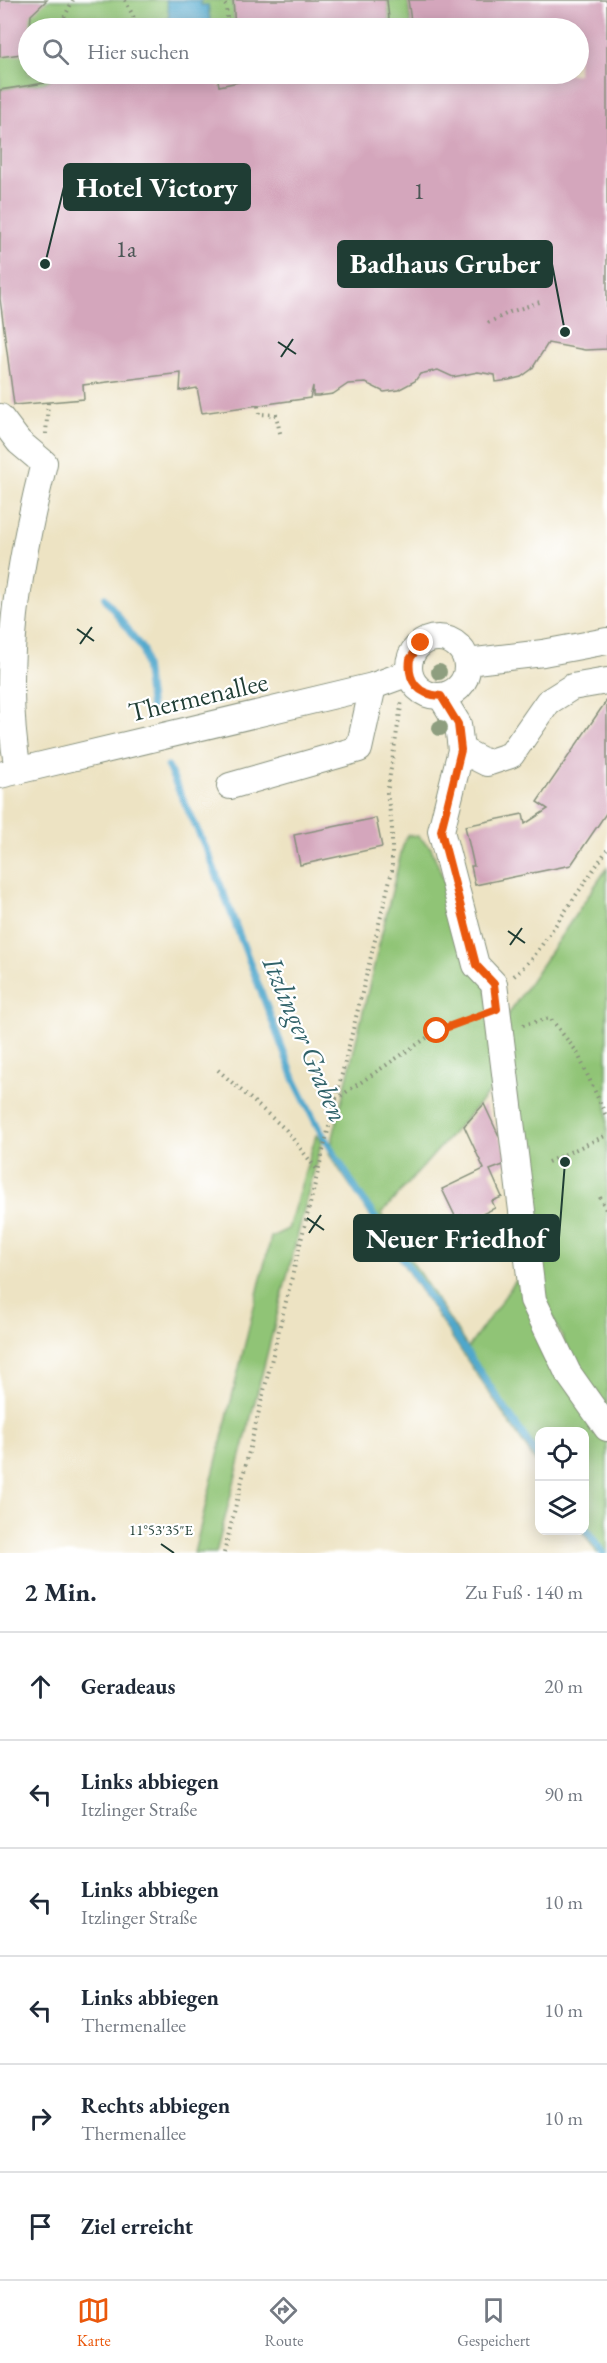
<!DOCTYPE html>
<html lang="de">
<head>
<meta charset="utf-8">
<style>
	:root { --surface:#fff; --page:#f6f6f7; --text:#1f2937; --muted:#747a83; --line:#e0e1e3; --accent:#ea580c }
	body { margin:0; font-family:"EB Garamond",serif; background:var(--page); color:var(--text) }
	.controls { position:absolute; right:18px; bottom:18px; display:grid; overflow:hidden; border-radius:12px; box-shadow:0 3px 15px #0003 }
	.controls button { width:54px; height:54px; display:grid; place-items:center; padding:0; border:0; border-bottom:2px solid var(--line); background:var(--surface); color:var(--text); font:30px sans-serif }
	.stop { position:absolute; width:18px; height:18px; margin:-14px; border:4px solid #ea580c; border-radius:50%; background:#fff }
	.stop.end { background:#ea580c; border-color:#fff; box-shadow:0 2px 6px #0008 }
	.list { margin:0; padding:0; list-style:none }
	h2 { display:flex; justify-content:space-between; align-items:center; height:78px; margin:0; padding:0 24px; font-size:26px }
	h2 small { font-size:20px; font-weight:400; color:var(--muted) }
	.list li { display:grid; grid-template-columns:39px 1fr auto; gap:18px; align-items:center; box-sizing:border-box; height:108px; padding:0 24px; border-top:2px solid var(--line) }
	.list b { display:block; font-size:22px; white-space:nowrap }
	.list p { margin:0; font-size:20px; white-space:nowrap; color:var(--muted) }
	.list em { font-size:20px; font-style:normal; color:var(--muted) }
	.icon { flex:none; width:33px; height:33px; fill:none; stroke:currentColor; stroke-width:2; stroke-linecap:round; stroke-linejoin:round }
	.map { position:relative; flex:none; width:607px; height:1553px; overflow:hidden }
	.search { position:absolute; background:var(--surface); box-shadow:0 3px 15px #0003; left:18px; right:18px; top:18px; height:66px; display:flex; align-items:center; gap:15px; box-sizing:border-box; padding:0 21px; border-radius:33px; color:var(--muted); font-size:22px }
	.sheet { height:726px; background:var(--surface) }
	nav { display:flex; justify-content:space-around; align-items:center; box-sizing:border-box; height:84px; border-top:2px solid var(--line); background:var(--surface); font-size:16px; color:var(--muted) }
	nav a { display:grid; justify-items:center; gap:3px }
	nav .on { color:var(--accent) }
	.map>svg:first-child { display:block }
	.green { fill:#90c476; stroke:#588055; stroke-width:1.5 }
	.water { fill:#50a7cc; stroke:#387280; stroke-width:1.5 }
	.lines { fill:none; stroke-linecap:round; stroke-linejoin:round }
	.stream { stroke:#50a7cc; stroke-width:7 }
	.building { fill:#d4a6bc }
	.minor-casing { stroke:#86907c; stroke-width:28 }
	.path { stroke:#86907c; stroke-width:4; stroke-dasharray:1.5 4.5; stroke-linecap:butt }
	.minor { stroke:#fff; stroke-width:26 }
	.tree { fill:#8e9e7f }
	.route { stroke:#ea580c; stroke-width:8 }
	.ticks { fill:none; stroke:#1f3d34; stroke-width:2 }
	.labels { text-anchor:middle; stroke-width:4.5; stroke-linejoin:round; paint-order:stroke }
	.number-label { font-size:24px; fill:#4c5756 }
	.street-label { font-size:27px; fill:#1f3d34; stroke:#fff }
	.water-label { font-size:28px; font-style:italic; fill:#306269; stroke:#fff }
	.ticks-label { font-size:15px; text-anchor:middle; fill:#1f3d34; stroke:#fff; stroke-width:4.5; stroke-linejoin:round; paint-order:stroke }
	.leader { fill:none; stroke:#1f3d34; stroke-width:2 }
	.callout-dot { fill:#1f3d34; stroke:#fff; stroke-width:2 }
	.callout { fill:#1f3d34; stroke:#1f3d34; stroke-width:2 }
	.callout-label { font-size:28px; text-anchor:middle; font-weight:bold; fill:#fff }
</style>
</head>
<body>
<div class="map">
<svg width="607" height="1553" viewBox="0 0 607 1553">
	<rect width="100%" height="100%" fill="#fff"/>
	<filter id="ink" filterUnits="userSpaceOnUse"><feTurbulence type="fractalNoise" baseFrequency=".0167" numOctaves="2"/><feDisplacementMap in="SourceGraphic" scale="12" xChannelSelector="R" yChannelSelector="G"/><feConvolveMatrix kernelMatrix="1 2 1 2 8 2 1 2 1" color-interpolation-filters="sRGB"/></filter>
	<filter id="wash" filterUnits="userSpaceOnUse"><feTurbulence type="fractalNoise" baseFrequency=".008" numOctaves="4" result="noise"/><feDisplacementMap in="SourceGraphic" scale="24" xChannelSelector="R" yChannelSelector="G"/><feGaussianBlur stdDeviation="1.35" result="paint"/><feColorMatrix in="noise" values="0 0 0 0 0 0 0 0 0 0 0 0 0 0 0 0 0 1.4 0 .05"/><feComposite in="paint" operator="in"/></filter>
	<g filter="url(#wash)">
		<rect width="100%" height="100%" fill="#ede3c3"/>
		<g class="green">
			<polygon points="0,0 233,0 235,28 28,28 28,74 59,74 45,83 0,90"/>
			<polygon points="387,0 408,0 412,28 390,28"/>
			<polygon points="407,835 418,836 431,848 486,985 501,1079 381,1214 468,1348 522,1272 560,1376 607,1441 607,1553 597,1553 582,1531 584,1530 584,1432 540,1432 539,1467 329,1154 402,849"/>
			<polygon points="607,868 607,1413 576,1366 541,1293 505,1019"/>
			<polygon points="316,1135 322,1140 216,1553 194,1553 271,1237 288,1229"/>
		</g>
		<path class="water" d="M 166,0 L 201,0 L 201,5 L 208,5 L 211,28 L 162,28 C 172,18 169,12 166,0 Z"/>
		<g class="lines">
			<g class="stream">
				<polyline points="105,598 143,650 151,709"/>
				<polyline points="168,767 209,855 295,1081 318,1127 359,1194 540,1460"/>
				<polyline points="584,1526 603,1553"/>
			</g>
		</g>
		<g id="blocks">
			<g class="building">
				<polygon points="0,0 47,0 31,15 28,53 0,57"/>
				<polygon points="233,0 387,0 390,28 235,28"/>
				<polygon points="408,0 607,0 607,349 585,350 548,343 532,369 521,377 509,380 496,382 495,375 478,372 453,377 438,370 420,374 415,381 398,390 384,392 366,383 348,384 333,394 318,396 313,396 313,386 310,398 202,413 197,388 180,391 181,373 83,385 84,399 14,405 0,299 0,90 45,83 59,74 217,74 219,86 239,82 238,74 578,74 578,28 412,28"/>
				<polygon points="607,700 607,812 571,865 475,885 471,866 474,866 465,826 523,814 525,824 548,809 537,802"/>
				<polygon points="376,818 382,847 300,865 294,835"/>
				<polygon points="484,1104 511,1162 490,1170 502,1197 492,1201 495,1208 466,1222 462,1215 456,1218 442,1189 484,1169 464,1126"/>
			</g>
		</g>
	</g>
	<g filter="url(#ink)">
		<use href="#blocks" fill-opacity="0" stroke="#86907c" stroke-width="1.5"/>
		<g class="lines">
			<defs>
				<g id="minor">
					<path d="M 0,417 L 19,442 L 44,463 C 19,563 0,668 18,771"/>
					<circle cx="438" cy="667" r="29"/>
					<polyline points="467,662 543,653 607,641"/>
					<polyline points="441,696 458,724 461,750 441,831 476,965 494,984 533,1300 568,1373 607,1428"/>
					<polyline points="461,750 487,763 511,755 548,702 572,687 607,681"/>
					<polyline points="0,775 373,686 409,673"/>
					<polyline points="230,786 359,749 373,686"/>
				</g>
			</defs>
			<use href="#minor" class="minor-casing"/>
			<g class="path">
				<polyline points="125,0 139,28"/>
				<polyline points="221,0 226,6 228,28"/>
				<polyline points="59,28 73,0"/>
				<polyline points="55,74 55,76"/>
				<polyline points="488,323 510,312 543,301"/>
				<polyline points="258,406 259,414 276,415 281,437"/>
				<polyline points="46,434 48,402"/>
				<polyline points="514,976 533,958 607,850"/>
				<polyline points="523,1025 550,1018 577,1052 607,1118"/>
				<polyline points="218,1070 286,1130 318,1171"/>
				<polyline points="336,1099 437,1031 476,1017"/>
				<polyline points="548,1162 607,1135"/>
				<polyline points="600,1197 607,1212"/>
				<polyline points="224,1553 392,871 392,826 387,793 402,700"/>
			</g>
			<use href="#minor" class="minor"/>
		</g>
		<g class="tree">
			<circle cx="439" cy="672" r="8"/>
			<circle cx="440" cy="728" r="8"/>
		</g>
	</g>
	<g class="lines" filter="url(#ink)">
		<path class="route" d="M 421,643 L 410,659 C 407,681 418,695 441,696 L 458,724 L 461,750 L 441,831 L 476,965 L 494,984 L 497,1009 L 437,1031"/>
	</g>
	<path class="ticks" d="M 278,342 L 296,354M 281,357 L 293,339M 77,629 L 94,641M 80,644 L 92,627M 508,931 L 525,943M 510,945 L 522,928M 307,1218 L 324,1230M 309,1233 L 321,1215M 161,1544 L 174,1553"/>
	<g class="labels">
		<g class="number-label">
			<text x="419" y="199">1</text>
			<text x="126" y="257">1a</text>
		</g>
		<g class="street-label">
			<text transform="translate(198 697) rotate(-13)" y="9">Thermenallee</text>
		</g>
		<g class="water-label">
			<text transform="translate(306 1039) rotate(67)" y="10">Itzlinger Graben</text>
		</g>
	</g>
	<g class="ticks-label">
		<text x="161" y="1535">11°53'35"E</text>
	</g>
	<path class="leader" d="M45 264L64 187M565 332L552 264M565 1162L559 1238"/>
	<g class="callout-dot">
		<circle cx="45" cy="264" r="6"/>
		<circle cx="565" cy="332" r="6"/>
		<circle cx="565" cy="1162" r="6"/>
	</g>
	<g class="callout">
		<rect x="64" y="164" width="186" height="46" rx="6"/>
		<rect x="338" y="241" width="214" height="46" rx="6"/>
		<rect x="354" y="1215" width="205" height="46" rx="6"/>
	</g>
	<g class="callout-label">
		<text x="157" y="197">Hotel Victory</text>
		<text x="445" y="273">Badhaus Gruber</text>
		<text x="456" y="1248">Neuer Friedhof</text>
	</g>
</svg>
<div class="controls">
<button><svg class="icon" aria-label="locate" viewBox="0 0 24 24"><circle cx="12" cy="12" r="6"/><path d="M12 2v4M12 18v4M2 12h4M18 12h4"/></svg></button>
<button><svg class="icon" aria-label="layers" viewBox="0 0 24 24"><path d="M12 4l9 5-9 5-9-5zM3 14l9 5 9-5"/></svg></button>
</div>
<div class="stop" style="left:437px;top:1031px"></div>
<div class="stop end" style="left:421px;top:643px"></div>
<div class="search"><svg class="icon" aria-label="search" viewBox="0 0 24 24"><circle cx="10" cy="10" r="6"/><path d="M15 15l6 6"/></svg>Hier suchen</div>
</div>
<section class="sheet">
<h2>2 Min.<small>Zu Fuß · 140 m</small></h2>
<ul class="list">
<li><svg class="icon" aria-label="ahead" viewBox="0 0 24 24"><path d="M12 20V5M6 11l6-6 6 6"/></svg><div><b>Geradeaus</b></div><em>20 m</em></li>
<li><svg class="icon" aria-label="left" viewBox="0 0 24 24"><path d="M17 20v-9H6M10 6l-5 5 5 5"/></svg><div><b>Links abbiegen</b><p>Itzlinger Straße</p></div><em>90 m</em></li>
<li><svg class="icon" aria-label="left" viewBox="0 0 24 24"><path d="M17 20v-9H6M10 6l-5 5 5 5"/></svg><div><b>Links abbiegen</b><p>Itzlinger Straße</p></div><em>10 m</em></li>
<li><svg class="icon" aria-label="left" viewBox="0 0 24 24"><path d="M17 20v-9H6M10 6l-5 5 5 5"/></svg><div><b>Links abbiegen</b><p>Thermenallee</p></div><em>10 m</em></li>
<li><svg class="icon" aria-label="right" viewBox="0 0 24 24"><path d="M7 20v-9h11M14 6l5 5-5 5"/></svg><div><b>Rechts abbiegen</b><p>Thermenallee</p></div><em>10 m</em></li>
<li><svg class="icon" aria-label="arrive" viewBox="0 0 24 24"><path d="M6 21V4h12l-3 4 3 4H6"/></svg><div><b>Ziel erreicht</b></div></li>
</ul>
</section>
<nav>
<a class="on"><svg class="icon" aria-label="map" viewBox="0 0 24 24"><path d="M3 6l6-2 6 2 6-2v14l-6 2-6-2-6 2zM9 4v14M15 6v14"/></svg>Karte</a>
<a><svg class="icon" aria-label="directions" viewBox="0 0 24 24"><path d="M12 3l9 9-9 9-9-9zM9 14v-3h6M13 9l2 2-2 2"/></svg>Route</a>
<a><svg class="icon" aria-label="saved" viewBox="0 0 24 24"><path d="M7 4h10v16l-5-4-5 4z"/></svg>Gespeichert</a>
</nav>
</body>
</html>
